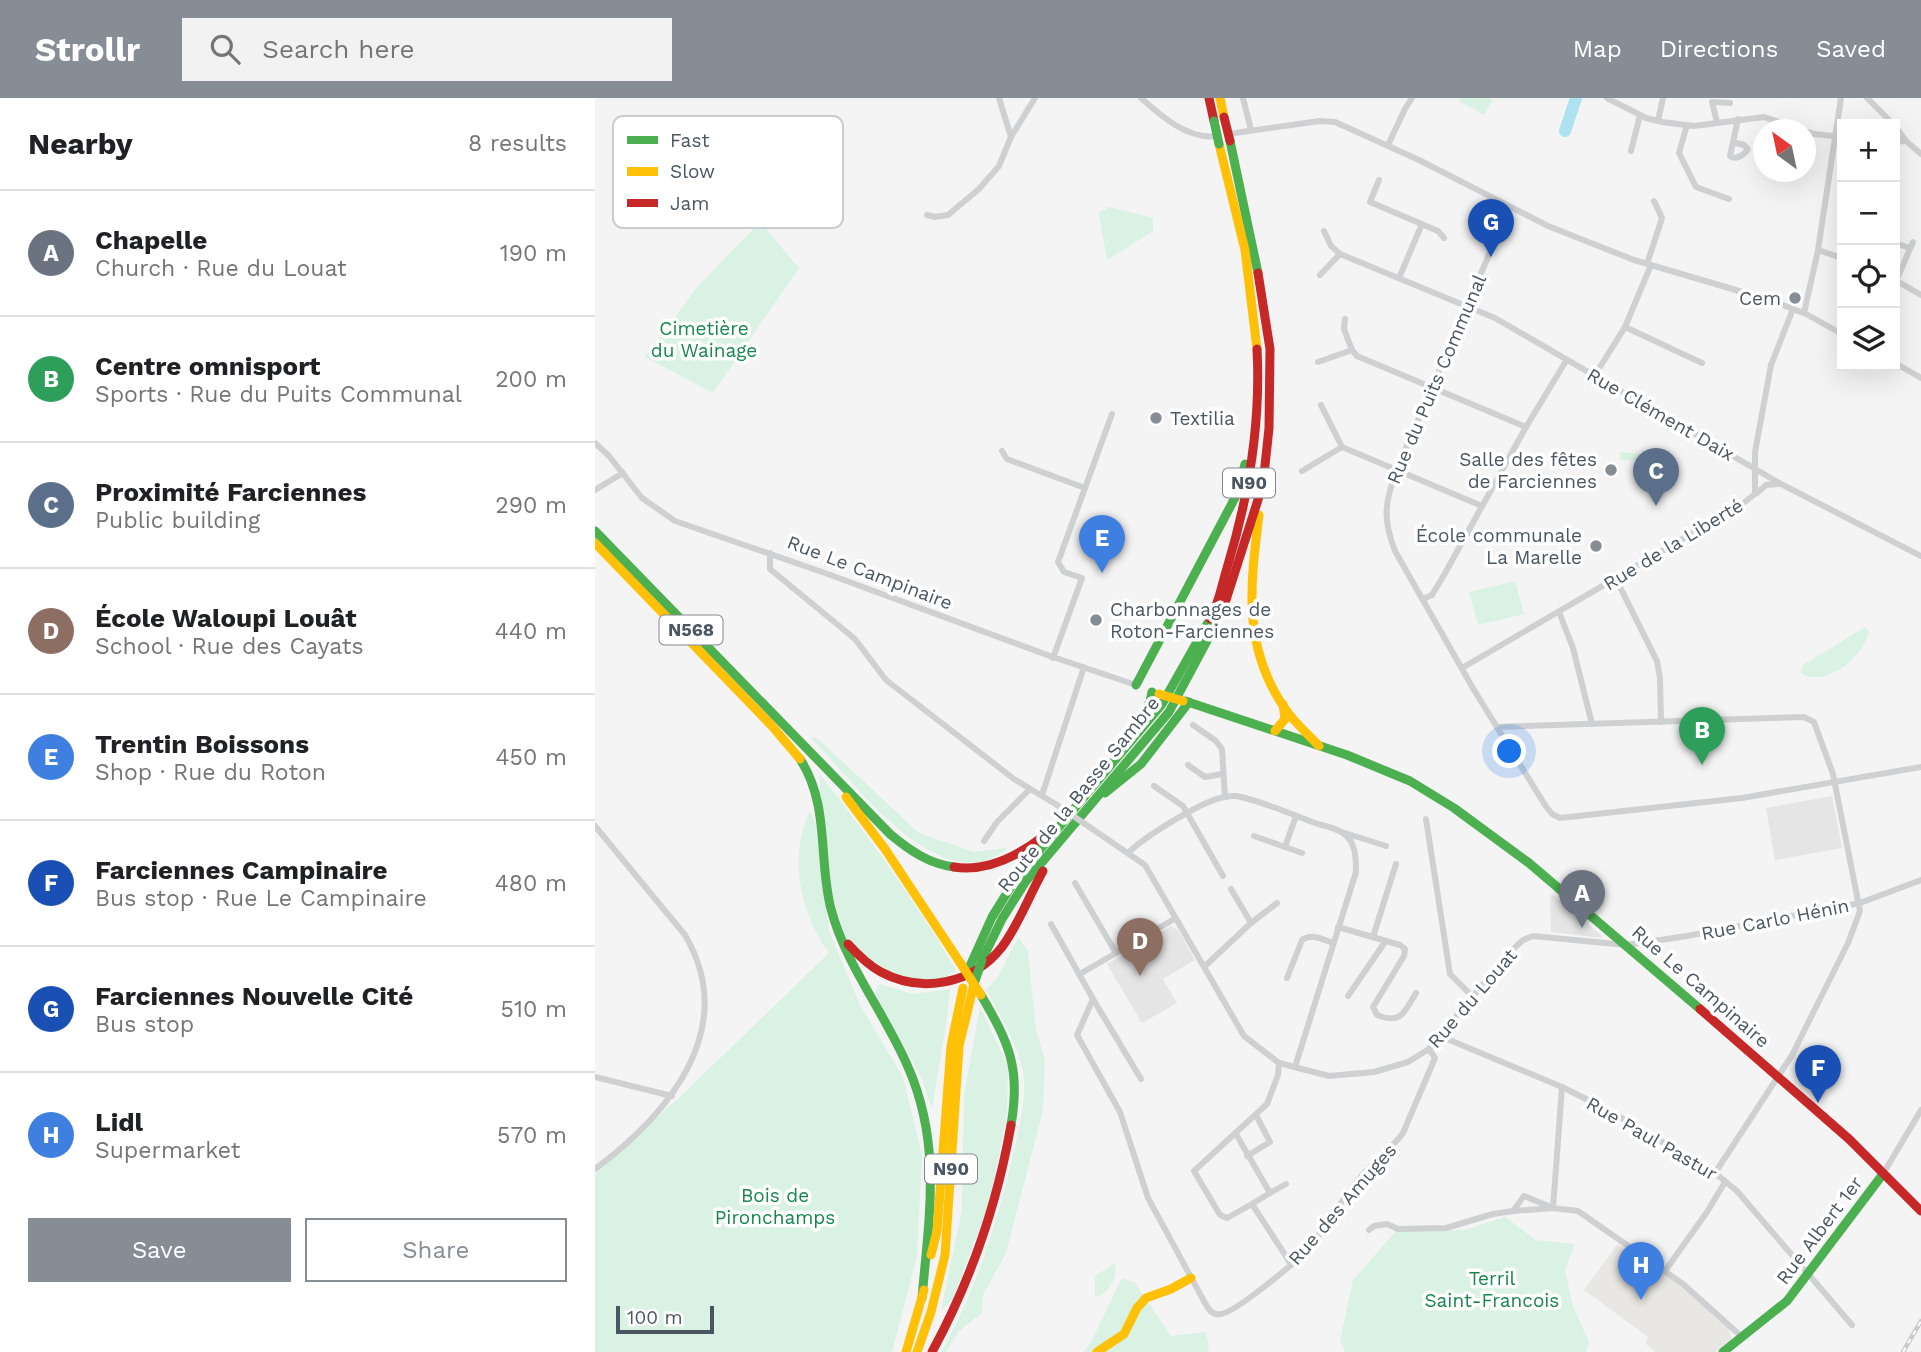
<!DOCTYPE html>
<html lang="en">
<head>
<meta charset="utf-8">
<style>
	:root { --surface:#fff; --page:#f2f2f2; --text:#202124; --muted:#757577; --line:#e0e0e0; --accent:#868d94 }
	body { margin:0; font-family:"Work Sans",sans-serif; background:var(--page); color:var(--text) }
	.controls { position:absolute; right:21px; top:21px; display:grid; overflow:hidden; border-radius:0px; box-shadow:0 7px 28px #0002 }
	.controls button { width:63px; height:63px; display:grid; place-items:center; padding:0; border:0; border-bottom:2px solid var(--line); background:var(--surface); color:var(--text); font:35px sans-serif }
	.compass { position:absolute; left:1158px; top:21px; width:63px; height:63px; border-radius:50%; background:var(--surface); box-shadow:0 7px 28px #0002; rotate:327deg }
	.scale { position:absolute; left:21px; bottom:18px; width:98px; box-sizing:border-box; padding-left:7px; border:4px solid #4a5661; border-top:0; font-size:19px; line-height:24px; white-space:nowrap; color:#4a5661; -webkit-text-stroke:5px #fff; paint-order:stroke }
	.you { position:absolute; left:915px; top:654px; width:24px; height:24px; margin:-18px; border:5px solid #fff; border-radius:50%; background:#1a73e8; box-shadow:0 0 0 10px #1a73e833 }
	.badge { display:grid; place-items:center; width:46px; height:46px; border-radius:50%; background:var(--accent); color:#fff; font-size:23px; font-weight:700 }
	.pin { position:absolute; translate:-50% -58px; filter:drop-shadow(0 2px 4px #0008) }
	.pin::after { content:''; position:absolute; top:37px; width:24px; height:21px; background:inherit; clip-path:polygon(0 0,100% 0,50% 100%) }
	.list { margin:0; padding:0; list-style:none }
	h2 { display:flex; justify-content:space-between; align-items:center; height:91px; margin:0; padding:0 28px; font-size:30px }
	h2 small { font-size:23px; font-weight:400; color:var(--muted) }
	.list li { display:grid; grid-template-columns:46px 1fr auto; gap:21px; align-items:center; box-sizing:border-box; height:126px; padding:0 28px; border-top:2px solid var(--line) }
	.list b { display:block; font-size:26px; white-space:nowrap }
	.list p { margin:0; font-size:23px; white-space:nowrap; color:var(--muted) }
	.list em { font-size:23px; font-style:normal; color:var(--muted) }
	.actions { display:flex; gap:14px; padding:21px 28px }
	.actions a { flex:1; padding:16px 0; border:2px solid var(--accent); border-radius:0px; text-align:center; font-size:24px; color:var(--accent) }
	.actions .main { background:var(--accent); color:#fff }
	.icon { flex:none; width:38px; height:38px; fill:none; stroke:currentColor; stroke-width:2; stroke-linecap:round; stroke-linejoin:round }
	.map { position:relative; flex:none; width:1326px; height:1254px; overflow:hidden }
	header { display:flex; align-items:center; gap:42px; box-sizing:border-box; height:98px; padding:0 35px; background:var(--accent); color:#fff }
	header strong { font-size:33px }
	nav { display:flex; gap:38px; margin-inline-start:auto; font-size:24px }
	.search { width:490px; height:63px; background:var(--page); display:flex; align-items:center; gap:18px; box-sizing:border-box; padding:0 24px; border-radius:0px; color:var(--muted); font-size:26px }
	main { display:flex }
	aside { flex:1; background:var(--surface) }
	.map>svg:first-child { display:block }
	.commercial { fill:#e8e7e3 }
	.education { fill:#e6e5e6 }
	.green { fill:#d9f2e3 }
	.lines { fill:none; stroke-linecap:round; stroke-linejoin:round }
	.river { stroke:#aee2f0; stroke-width:12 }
	.street { stroke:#ced0d2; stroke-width:6 }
	.fast { stroke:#4caf50; stroke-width:9 }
	.slow { stroke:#ffc107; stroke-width:9 }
	.jam { stroke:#c62828; stroke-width:9 }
	.rail-casing { stroke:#c9cacc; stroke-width:4.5 }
	.rail { stroke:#fff; stroke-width:2; stroke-dasharray:5; stroke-linecap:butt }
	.street-bridge { stroke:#ced0d2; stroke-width:6 }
	.fast-bridge { stroke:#4caf50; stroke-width:9 }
	.slow-bridge { stroke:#ffc107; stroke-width:9 }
	.jam-bridge { stroke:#c62828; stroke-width:9 }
	.poi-dot { fill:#868d94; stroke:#fff; stroke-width:2.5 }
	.labels { text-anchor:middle; stroke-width:7; stroke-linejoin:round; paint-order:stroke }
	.shield { fill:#fff; stroke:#808990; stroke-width:2 }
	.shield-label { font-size:18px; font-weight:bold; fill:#4a5661 }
	.poi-label { font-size:19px; fill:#4a5661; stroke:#fff; text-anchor:end }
	.park-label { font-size:19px; fill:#17864f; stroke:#fff }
	.street-label { font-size:19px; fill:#4a5661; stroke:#fff }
	.key { fill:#fff; stroke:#c9ccd0; stroke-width:2 }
	.key-label { font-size:19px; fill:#4a5661 }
</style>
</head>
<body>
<header>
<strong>Strollr</strong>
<div class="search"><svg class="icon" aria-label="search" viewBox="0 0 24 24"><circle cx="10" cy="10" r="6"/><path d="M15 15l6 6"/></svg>Search here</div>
<nav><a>Map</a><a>Directions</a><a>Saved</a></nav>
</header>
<main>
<aside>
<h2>Nearby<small>8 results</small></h2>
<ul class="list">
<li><span class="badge" style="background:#6b7280">A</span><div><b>Chapelle</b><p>Church · Rue du Louat</p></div><em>190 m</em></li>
<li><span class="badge" style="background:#2e9e5b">B</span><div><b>Centre omnisport</b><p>Sports · Rue du Puits Communal</p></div><em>200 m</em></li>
<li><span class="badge" style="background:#5c6f8a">C</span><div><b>Proximité Farciennes</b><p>Public building</p></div><em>290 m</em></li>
<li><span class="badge" style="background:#8d6e63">D</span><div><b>École Waloupi Louât</b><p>School · Rue des Cayats</p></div><em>440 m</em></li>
<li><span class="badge" style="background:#3f7fe0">E</span><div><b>Trentin Boissons</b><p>Shop · Rue du Roton</p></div><em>450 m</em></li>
<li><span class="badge" style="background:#1a4fb4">F</span><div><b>Farciennes Campinaire</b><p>Bus stop · Rue Le Campinaire</p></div><em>480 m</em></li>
<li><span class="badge" style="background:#1a4fb4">G</span><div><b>Farciennes Nouvelle Cité</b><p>Bus stop</p></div><em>510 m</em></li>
<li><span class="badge" style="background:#3f7fe0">H</span><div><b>Lidl</b><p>Supermarket</p></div><em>570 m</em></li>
</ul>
<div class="actions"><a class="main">Save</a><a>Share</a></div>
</aside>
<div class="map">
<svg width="1326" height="1254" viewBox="0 0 1326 1254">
	<rect width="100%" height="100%" fill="#f4f4f4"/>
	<polygon class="commercial" points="1024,1147 1088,1189 1133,1230 1137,1240 1120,1254 1061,1254 1051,1246 1053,1239 989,1192 1021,1148"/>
	<g class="education">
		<polygon points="1237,698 1247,750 1180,762 1171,710"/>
		<polygon points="957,796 1007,838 1006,840 956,834 955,802"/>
		<polygon points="576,828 583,832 600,862 568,881 582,905 547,925 512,866"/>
	</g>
	<g class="green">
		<polygon points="866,0 894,0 898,2 889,17 864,3"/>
		<polygon points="514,109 558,120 558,133 512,162 504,115"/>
		<polygon points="165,124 204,170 118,295 50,259 103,188"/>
		<polygon points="1025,354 1054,357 1074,356 1073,370 1054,363 1025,362"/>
		<polygon points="920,483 929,516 883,527 874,494"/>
		<path d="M 1270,529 L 1274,533 C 1269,558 1231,591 1206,575 L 1208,567 Z"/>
		<path d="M 215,639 L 222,640 L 324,735 L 379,754 L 415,749 C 406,755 397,762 386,764 C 321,773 256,680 215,639 Z"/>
		<path d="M 224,675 C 273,738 320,803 361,872 L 347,882 L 307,880 L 276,862 L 250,839 L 232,779 Z"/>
		<path d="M 215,713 L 220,723 L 234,833 L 265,907 L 308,979 L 327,1058 L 322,1158 L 297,1254 L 0,1254 L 0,1076 L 89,995 L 234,855 C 205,815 193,759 215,713 Z"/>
		<path d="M 424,840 L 433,853 L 441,932 L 450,962 L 448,1012 L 411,1155 L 388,1197 L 387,1215 L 364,1233 L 351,1254 L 346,1254 C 382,1191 404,1119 420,1048 C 425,1025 432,999 428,974 C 422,944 405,918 391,891 C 410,877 410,858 424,840 Z"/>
		<polygon points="285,886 318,896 355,891 351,928 337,1011 327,981 280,895"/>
		<polygon points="385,909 413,968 412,1017 395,1102 358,1201 346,1212 367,1112 369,997"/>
		<polygon points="910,1119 941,1142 980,1146 970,1171 977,1206 994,1244 991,1254 750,1254 745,1242 758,1182 801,1133 870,1132"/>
		<path d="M 520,1165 C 523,1181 514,1194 500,1200 L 500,1178 Z"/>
		<polygon points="527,1180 540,1185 576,1238 611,1234 614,1251 611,1254 489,1254 496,1244"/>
	</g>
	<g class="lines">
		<polyline class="river" points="970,33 981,0"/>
		<g class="street">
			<polyline points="404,0 416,39"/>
			<path d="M 546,0 C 566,18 593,42 622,38"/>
			<polyline points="648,0 656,32"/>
			<polyline points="1012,0 1051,20 1067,24 1099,28 1169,19 1207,32"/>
			<polyline points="1272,0 1298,26"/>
			<polyline points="1063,23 1068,0"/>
			<polyline points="1122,24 1117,4 1135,5"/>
			<polyline points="1092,27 1084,55 1101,89 1134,101"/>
			<polyline points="1300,28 1311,43 1326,56"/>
			<polyline points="1210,33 1219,36 1247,39"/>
			<polyline points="633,36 725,23 740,24 824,62 953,128 1039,162 1178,203 1211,216 1247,236"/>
			<path d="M 1138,44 L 1149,47 L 1153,51 C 1150,56 1141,63 1135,58 L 1143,21"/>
			<polyline points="1300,44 1311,43"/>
			<polyline points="793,47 810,11 817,0"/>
			<polyline points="1036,53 1045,17"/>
			<polyline points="784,82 775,104 843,133 849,140"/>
			<path d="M 914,110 L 802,371 C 790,403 787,420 800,453 L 879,592 L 950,707 L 957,716 L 965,720 L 1147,700 L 1326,669"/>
			<polyline points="332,117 340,119 353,117 384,91 404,68 416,39 440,0"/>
			<polyline points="1300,145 1315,150"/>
			<polyline points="1223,152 1247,160"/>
			<polyline points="745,156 900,220 1186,386 1326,458"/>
			<polyline points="1052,166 1067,120 1059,103"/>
			<polyline points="725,177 745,156 736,148 729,133"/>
			<polyline points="804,180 827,126"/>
			<polyline points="1300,182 1326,197"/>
			<polyline points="1301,183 1318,144"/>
			<polyline points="1209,215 1223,152 1246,0"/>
			<polyline points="1030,229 1107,265"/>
			<polyline points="757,252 762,258 931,329"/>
			<polyline points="723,264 757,252 749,231 750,221"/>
			<polyline points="1300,265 1326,280"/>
			<polyline points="1000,277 1030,229 1056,167"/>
			<polyline points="0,345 14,358 47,400 80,423 230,475 455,558 541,587"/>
			<polyline points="747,349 887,408"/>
			<polyline points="407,353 412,361 490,390"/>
			<polyline points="707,373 747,349 726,307"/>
			<polyline points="0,392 28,375"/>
			<polyline points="1162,395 1171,387 1183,386"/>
			<polyline points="175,455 175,471 260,541 291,582 419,681 462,707"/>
			<polyline points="1021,481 1062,563 1065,580 1066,624"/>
			<polyline points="828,501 837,497 849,477 931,329 971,263"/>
			<polyline points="964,514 978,550 997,626"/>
			<polyline points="458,560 487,480 469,474 463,464 517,316"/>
			<polyline points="867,570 1146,407 1160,396 1160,354 1176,267 1198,211"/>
			<polyline points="598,627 621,643 627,651 630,699"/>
			<polyline points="902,629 1209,619 1219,624 1238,676 1265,813 1253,845 1197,957 1120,1075"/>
			<polyline points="593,667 610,679 627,676"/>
			<polyline points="559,688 588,708 628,778"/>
			<polyline points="447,697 489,569"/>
			<polyline points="831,721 855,876 878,899"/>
			<polyline points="490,726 550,767 649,938 684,965 734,978 779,974 813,964 834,951 915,854 928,842 938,838 1031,847 1092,838 1265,805 1326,782"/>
			<path d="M 0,728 L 90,837 C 145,931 74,1016 0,1071"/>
			<polyline points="750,735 791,748"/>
			<polyline points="659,738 690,749 701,718"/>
			<polyline points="389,743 402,724 435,691"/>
			<polyline points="690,749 707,755"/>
			<path d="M 533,755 C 549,739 608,702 630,699 C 635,698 642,698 646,699 C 672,705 698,717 723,726 C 730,728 741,730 748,735 C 761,744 761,760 761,774 L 700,969"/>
			<polyline points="480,785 521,855"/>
			<polyline points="656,825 682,805"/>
			<path d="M 456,826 L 498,901 L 482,937 L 525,1014 L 553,1100 L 610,1205 C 614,1212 618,1218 626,1216 C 641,1214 701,1164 712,1152 C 731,1130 745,1104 763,1082 C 776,1065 795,1053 808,1035 L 840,960 L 834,951"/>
			<path d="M 743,829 L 805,847 L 810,851 L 809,858 L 778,909 L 782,917 C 807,927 809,914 821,895"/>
			<polyline points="778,839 801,766"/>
			<polyline points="610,868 656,825 636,791"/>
			<polyline points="485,876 581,820"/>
			<path d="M 692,880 L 707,842 C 717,835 727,841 738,845"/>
			<polyline points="753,898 790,844"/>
			<polyline points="498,901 546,981"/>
			<polyline points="845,938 967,989 1013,1012 1120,1075 1142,1093 1257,1227"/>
			<polyline points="684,965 683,977 672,1006 599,1073 625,1117 632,1120 657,1106 696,1166"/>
			<polyline points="0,979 77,998"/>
			<polyline points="967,989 958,1110 983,1113 1088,1186 1146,1238"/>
			<polyline points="641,1036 675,1095 657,1106"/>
			<polyline points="652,1058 675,1044 661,1017"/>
			<polyline points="1288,1076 1326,1012"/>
			<polyline points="675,1095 691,1086"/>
			<polygon points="929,1098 958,1110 918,1113"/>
			<polyline points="774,1132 779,1128 792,1126 803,1131 851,1130 898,1116 918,1113"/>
			<polyline points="1070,1173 1112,1114 1130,1084"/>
		</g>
		<g class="fast">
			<polyline points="635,43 663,175"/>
			<path d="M 0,433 L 295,736 C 314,752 334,766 359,769"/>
			<polyline points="541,587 643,394 650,366"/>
			<polyline points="590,603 752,657 815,683 859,710 934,765 1105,911"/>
			<polyline points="535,634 555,604 557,594"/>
			<path d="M 205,661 C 235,707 223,761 236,811 C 251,868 290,915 313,969 C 347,1046 334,1119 327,1200"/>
			<polyline points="510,695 546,666 594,604"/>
			<polyline points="387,862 407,821 431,783 574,614 620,528"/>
			<polyline points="375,868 397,819 422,779 567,606 615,521"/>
			<path d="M 386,897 C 414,945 426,970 416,1027"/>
			<polyline points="1128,1254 1192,1203 1288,1076"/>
		</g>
		<g class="slow">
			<polyline points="625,0 629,19"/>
			<polyline points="624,46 650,152 662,251"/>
			<path d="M 664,417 C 655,488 647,550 691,612 C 700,625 713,636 724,648"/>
			<polyline points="0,445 177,628 205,661"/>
			<polyline points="680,633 690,621 688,606"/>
			<polyline points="251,699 290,751 366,866"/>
			<polyline points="336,1157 342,1133 356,948 368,890"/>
			<polyline points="311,1254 329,1192"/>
			<polyline points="322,1254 336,1214 350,1157 364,948 379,886"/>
			<polyline points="502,1254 529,1236 542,1210 551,1200 576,1191 596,1180"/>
		</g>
		<g class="jam">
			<polyline points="614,0 619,23"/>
			<polyline points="631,502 668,386 674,330 675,251 663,175"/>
			<path d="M 615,521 C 624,506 627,486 632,470 C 654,398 666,326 662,251"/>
			<path d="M 359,769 C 392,774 421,759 446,740"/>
			<path d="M 253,846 C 263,857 273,867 286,874 C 327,896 378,886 407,849 C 424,826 434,798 448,773"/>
			<polyline points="1105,911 1254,1041 1326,1113"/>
			<path d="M 337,1254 C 376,1182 402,1107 416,1027"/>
		</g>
		<defs>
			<polyline id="rail" points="1308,1254 1326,1223"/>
		</defs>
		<use href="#rail" class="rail-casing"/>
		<use href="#rail" class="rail"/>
		<polyline class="street-bridge" points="462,707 490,726"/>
		<g class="fast-bridge">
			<polyline points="619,23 624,46"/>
			<polyline points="379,886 387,862"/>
		</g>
		<g class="slow-bridge">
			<polyline points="564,596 588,603"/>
			<polyline points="366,866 386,897"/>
		</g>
		<polyline class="jam-bridge" points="629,19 635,43"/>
	</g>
	<g class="poi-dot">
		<circle cx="1200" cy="200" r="7"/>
		<circle cx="561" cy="320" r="7"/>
		<circle cx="1016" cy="372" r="7"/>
		<circle cx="1001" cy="448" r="7"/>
		<circle cx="501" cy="522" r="7"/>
	</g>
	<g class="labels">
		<g class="shield">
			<rect x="628" y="370.5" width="52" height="29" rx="5"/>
			<rect x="64.5" y="517.5" width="63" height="29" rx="5"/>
			<rect x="330" y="1056.5" width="52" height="29" rx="5"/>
		</g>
		<g class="shield-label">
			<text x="654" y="391">N90</text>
			<text x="96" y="538">N568</text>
			<text x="356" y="1077">N90</text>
		</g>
		<g class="poi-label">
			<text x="1186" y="207">Cem</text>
			<text x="575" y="327" text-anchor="start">Textilia</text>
			<text x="1002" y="368">Salle des fêtes<tspan x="1002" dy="22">de Farciennes</tspan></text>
			<text x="987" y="444">École communale<tspan x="987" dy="22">La Marelle</tspan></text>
			<text x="515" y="518" text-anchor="start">Charbonnages de<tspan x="515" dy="22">Roton-Farciennes</tspan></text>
		</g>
		<g class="park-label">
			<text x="109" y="237">Cimetière<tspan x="109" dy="22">du Wainage</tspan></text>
			<text x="180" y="1104">Bois de<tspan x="180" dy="22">Pironchamps</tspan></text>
			<text x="897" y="1187">Terril<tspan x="897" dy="22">Saint-Francois</tspan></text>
		</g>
		<g class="street-label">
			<text transform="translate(841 281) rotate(-67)" y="7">Rue du Puits Communal</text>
			<text transform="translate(1066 316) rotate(30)" y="7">Rue Clément Daix</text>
			<text transform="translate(1078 446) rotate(-31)" y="7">Rue de la Liberté</text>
			<text transform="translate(275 474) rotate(21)" y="7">Rue Le Campinaire</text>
			<text transform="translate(483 696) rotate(-51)" y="7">Route de la Basse Sambre</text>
			<text transform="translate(1180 821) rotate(-11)" y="7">Rue Carlo Hénin</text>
			<text transform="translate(1106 888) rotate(41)" y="7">Rue Le Campinaire</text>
			<text transform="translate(877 900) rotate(-49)" y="7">Rue du Louat</text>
			<text transform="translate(1057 1040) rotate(30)" y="7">Rue Paul Pastur</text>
			<text transform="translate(747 1106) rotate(-49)" y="7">Rue des Amuges</text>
			<text transform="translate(1224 1132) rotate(-53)" y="7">Rue Albert 1er</text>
		</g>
	</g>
	<rect x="18" y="18" width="230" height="112" rx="10" class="key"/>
	<rect x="32" y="38" width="31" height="8" fill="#4caf50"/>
	<rect x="32" y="69" width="31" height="9" fill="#ffc107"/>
	<rect x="32" y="101" width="31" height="8" fill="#c62828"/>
	<g class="key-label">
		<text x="75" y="49">Fast</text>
		<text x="75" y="80">Slow</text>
		<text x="75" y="112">Jam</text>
	</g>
</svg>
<div class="controls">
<button>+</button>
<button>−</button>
<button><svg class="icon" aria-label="locate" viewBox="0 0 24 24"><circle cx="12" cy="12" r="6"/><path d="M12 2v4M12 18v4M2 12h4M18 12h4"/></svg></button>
<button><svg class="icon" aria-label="layers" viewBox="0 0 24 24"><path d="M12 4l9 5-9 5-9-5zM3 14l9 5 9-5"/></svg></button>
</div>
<svg class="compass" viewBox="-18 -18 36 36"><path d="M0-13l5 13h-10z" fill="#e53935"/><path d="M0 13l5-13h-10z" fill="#757577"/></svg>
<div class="scale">100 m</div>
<div class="you"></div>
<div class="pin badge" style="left:987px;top:830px;background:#6b7280">A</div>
<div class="pin badge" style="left:1107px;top:667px;background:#2e9e5b">B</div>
<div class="pin badge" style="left:1061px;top:408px;background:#5c6f8a">C</div>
<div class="pin badge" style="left:545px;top:878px;background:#8d6e63">D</div>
<div class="pin badge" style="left:507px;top:475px;background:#3f7fe0">E</div>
<div class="pin badge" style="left:1223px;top:1005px;background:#1a4fb4">F</div>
<div class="pin badge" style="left:896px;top:159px;background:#1a4fb4">G</div>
<div class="pin badge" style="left:1046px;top:1202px;background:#3f7fe0">H</div>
</div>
</main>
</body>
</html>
